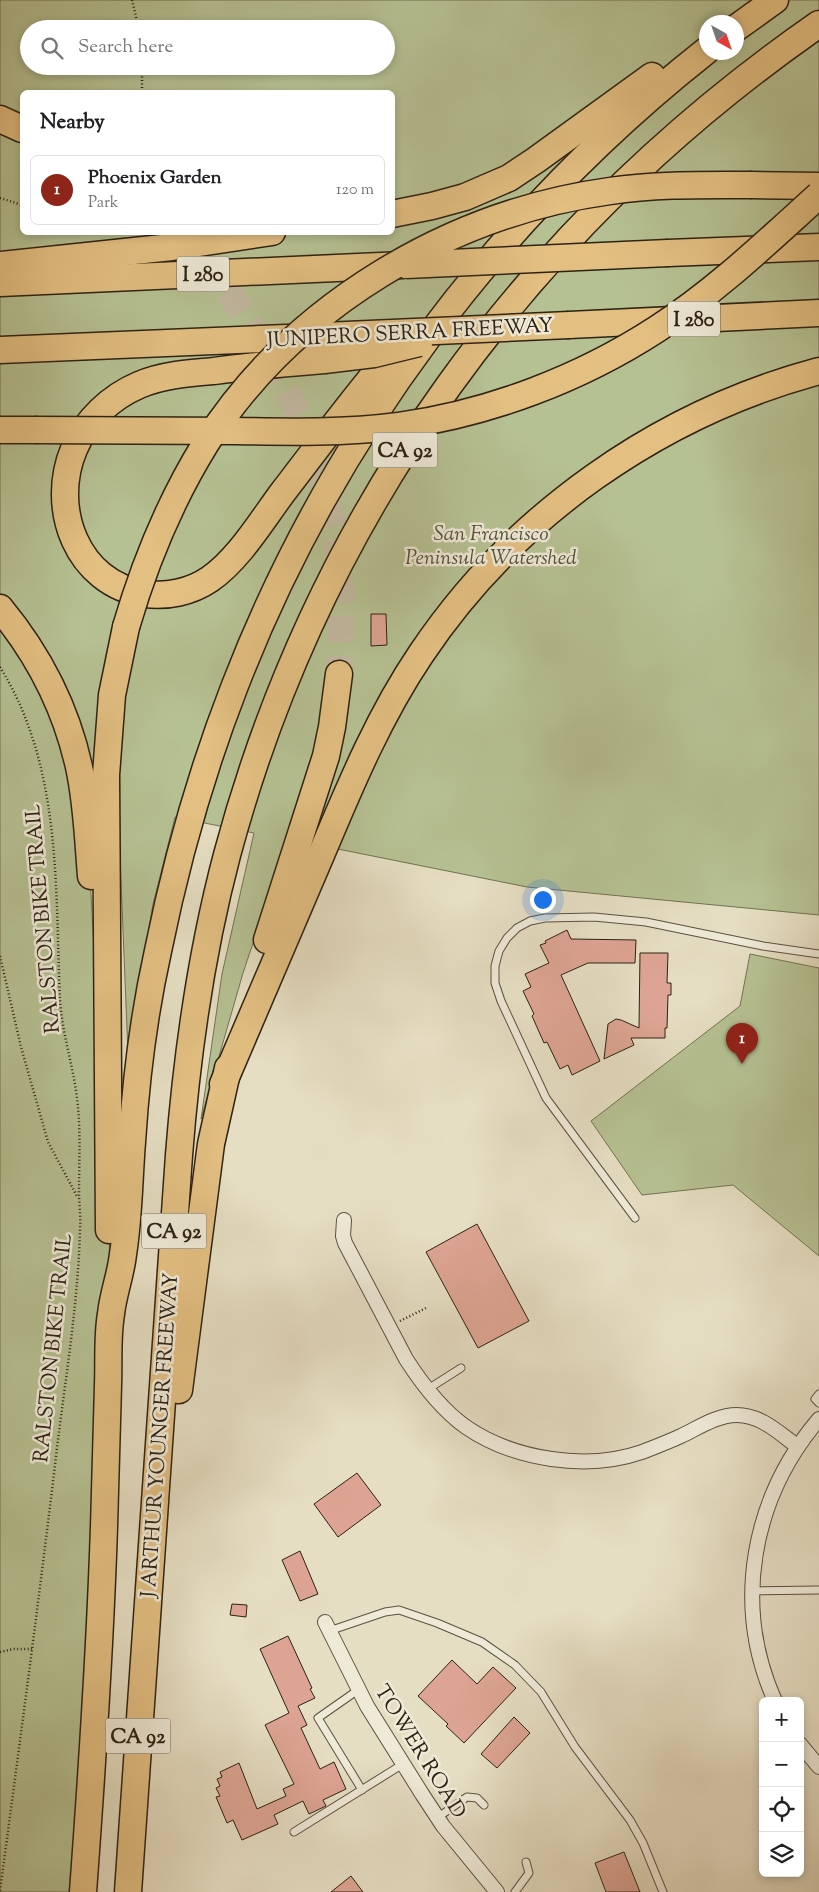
<!DOCTYPE html>
<html lang="en">
<head>
<meta charset="utf-8">
<style>
	:root { --surface:#fff; --page:#f2f2f2; --text:#202124; --muted:#757577; --line:#e0e0e0; --accent:#8f2418 }
	body { margin:0; font-family:"Sorts Mill Goudy",serif; background:var(--page); color:var(--text) }
	.controls { position:absolute; right:15px; bottom:15px; display:grid; overflow:hidden; border-radius:8px; box-shadow:0 2px 8px #0003 }
	.controls button { width:45px; height:45px; display:grid; place-items:center; padding:0; border:0; border-bottom:1px solid var(--line); background:var(--surface); color:var(--text); font:25px sans-serif }
	.compass { position:absolute; left:699px; top:15px; width:45px; height:45px; border-radius:50%; background:var(--surface); box-shadow:0 2px 8px #0003; rotate:140deg }
	.you { position:absolute; left:542px; top:899px; width:18px; height:18px; margin:-12px; border:4px solid #fff; border-radius:50%; background:#1a73e8; box-shadow:0 0 0 8px #1a73e833 }
	.badge { display:grid; place-items:center; width:32px; height:32px; border-radius:50%; background:var(--accent); color:#fff; font-size:16px; font-weight:700 }
	.pin { position:absolute; translate:-50% -41px; filter:drop-shadow(0 1px 2px #0008) }
	.pin::after { content:''; position:absolute; top:26px; width:18px; height:15px; background:inherit; clip-path:polygon(0 0,100% 0,50% 100%) }
	.list { margin:0; padding:0; list-style:none }
	h2 { display:flex; justify-content:space-between; align-items:center; height:65px; margin:0; padding:0 20px; font-size:21px }
	h2 small { font-size:16px; font-weight:400; color:var(--muted) }
	.list li { display:grid; grid-template-columns:32px 1fr auto; gap:15px; align-items:center; box-sizing:border-box; height:70px; margin:0 10px 10px; padding:0 10px; border:1px solid var(--line); border-radius:8px }
	.list b { display:block; font-size:19px; white-space:nowrap }
	.list p { margin:0; font-size:16px; white-space:nowrap; color:var(--muted) }
	.list em { font-size:16px; font-style:normal; color:var(--muted) }
	.icon { flex:none; width:28px; height:28px; fill:none; stroke:currentColor; stroke-width:2; stroke-linecap:round; stroke-linejoin:round }
	.map { position:relative; flex:none; width:819px; height:1892px; overflow:hidden }
	.search { position:absolute; background:var(--surface); box-shadow:0 2px 8px #0003; left:20px; top:20px; width:375px; height:55px; display:flex; align-items:center; gap:12px; box-sizing:border-box; padding:0 18px; border-radius:28px; color:var(--muted); font-size:19px }
	.panel { position:absolute; background:var(--surface); box-shadow:0 2px 8px #0003; left:20px; top:90px; width:375px; height:145px; border-radius:8px }
	.map>svg:first-child { display:block }
	.green { fill:#b6c193; stroke:#727254; fill-rule:evenodd }
	.building { fill:#dda493; stroke:#2d2214 }
	.lines { fill:none; stroke-linecap:round; stroke-linejoin:round }
	.motorway-tunnel { stroke:#c1b8a0; stroke-width:26; stroke-dasharray:26 13; stroke-linecap:butt }
	.service-casing { stroke:#5b5140; stroke-width:9 }
	.minor-casing { stroke:#5b5140; stroke-width:16 }
	.motorway-casing { stroke:#2d2214; stroke-width:29 }
	.path { stroke:#2d2214; stroke-width:2.5; stroke-dasharray:1 2.5; stroke-linecap:butt }
	.service { stroke:#efead8; stroke-width:7 }
	.minor { stroke:#efead8; stroke-width:14 }
	.motorway { stroke:#e3bf82; stroke-width:26 }
	.motorway-bridge-casing { stroke:#2d2214; stroke-width:29; stroke-linecap:butt }
	.motorway-bridge { stroke:#e3bf82; stroke-width:26 }
	.labels { text-anchor:middle; stroke-width:5; stroke-linejoin:round; paint-order:stroke }
	.shield { fill:#efead8; stroke:#675e4f; stroke-width:1 }
	.shield-label { font-size:20px; font-weight:bold; fill:#2d2214 }
	.street-label { font-size:21px; fill:#2d2214; stroke:#efead8 }
	.park-label { font-size:21px; font-style:italic; fill:#56523a; stroke:#efead8 }
</style>
</head>
<body>
<div class="map">
<svg width="819" height="1892" viewBox="0 0 819 1892">
	<rect width="100%" height="100%" fill="#e6dec3"/>
	<filter id="stains"><feTurbulence type="fractalNoise" baseFrequency=".004" numOctaves="4"/><feColorMatrix values="0 0 0 0 .2 0 0 0 0 .09 0 0 0 0 .02 0 0 0 .5 -.17"/></filter>
	<radialGradient id="worn" r=".72"><stop offset=".6" stop-color="#630" stop-opacity="0"/><stop offset="1" stop-color="#630" stop-opacity=".3"/></radialGradient>
	<g class="green">
		<path d="M 0,0 L 819,0 L 819,915 L 527,887 L 288,839 L 243,973 L 201,1119 L 222,974 L 254,833 L 175,817 L 153,904 L 128,1053 L 118,806 L 89,859 L 109,1214 L 110,1315 L 81,1892 L 0,1892 ZM 706,22 L 736,22 L 736,52 L 706,52 ZM 29,29 L 386,29 L 386,66 L 29,66 ZM 22,92 L 392,92 L 392,232 L 22,232 Z"/>
		<polygon points="750,954 819,968 819,1256 733,1185 642,1195 591,1121 740,1006"/>
	</g>
	<g class="building">
		<polygon points="371,614 386,614 387,645 371,646"/>
		<polygon points="567,930 571,939 636,940 635,963 588,963 561,975 600,1061 572,1075 568,1065 560,1069 547,1042 544,1043 532,1016 534,1014 523,991 531,987 525,974 549,963 540,945 546,943 545,941"/>
		<polygon points="640,953 668,953 667,983 671,983 671,995 668,995 667,1028 665,1028 665,1038 631,1038 634,1045 604,1059 608,1024 616,1019 621,1020 639,1028"/>
		<polygon points="477,1224 529,1321 478,1348 426,1252"/>
		<polygon points="357,1473 381,1505 338,1537 314,1504"/>
		<polygon points="300,1551 318,1594 300,1601 282,1560"/>
		<polygon points="232,1604 247,1605 246,1617 230,1615"/>
		<polygon points="288,1636 312,1688 310,1689 315,1698 298,1706 307,1725 301,1728 320,1769 334,1762 346,1789 323,1800 326,1806 309,1814 303,1801 274,1815 278,1824 242,1840 233,1820 227,1823 216,1797 220,1796 216,1788 220,1786 217,1779 222,1777 220,1772 239,1763 257,1809 286,1796 283,1789 294,1784 265,1725 289,1713 260,1649"/>
		<polygon points="452,1660 477,1684 493,1667 516,1688 464,1743 446,1726 448,1724 418,1696"/>
		<polygon points="514,1717 530,1733 497,1768 481,1754"/>
		<polygon points="624,1852 640,1892 606,1892 595,1863"/>
		<polygon points="351,1876 363,1892 331,1892"/>
	</g>
	<g class="lines">
		<path class="motorway-tunnel" d="M 176,232 C 254,305 318,433 335,538 C 343,583 342,628 339,674"/>
		<defs>
			<g id="service">
				<polyline points="635,1218 546,1098 501,1001 495,983 495,966 499,951 507,938 517,928 530,921 545,918 594,917 646,922 763,946 819,954"/>
				<polyline points="428,1389 461,1368"/>
				<polyline points="819,1394 815,1399 819,1403"/>
				<polyline points="753,1591 819,1590"/>
				<polyline points="329,1631 385,1612 399,1610 437,1623 482,1642 515,1665 541,1692 575,1747 630,1820 643,1843 663,1892"/>
				<polyline points="358,1690 318,1718 362,1790"/>
				<polyline points="437,1818 467,1797 477,1798 484,1805"/>
				<polyline points="294,1832 403,1764"/>
				<polyline points="515,1892 529,1873 526,1862"/>
			</g>
			<g id="minor">
				<path d="M 344,1220 L 343,1236 L 345,1243 L 406,1359 C 422,1384 442,1410 466,1427 C 514,1460 587,1471 642,1452 C 655,1447 668,1442 681,1436 C 698,1428 717,1415 737,1415 C 761,1415 779,1433 797,1446"/>
				<polyline points="325,1622 367,1706 422,1794 443,1826 497,1892"/>
				<path d="M 775,1701 C 732,1605 752,1498 819,1419"/>
				<polyline points="800,1744 819,1767"/>
			</g>
			<g id="motorway">
				<polyline points="736,28 775,0"/>
				<polyline points="0,119 22,129"/>
				<polyline points="752,185 819,186"/>
				<polyline points="392,214 432,206 465,197 509,178 536,160 652,76"/>
				<polyline points="668,253 819,247"/>
				<polyline points="0,265 172,247 272,232"/>
				<polyline points="0,283 403,265"/>
				<polyline points="569,325 819,313"/>
				<polyline points="0,350 311,337"/>
				<path d="M 324,360 C 287,363 251,366 214,371 C 189,373 162,375 139,385 C 111,397 86,420 74,449 C 49,508 77,584 145,594 C 167,597 191,592 210,579 C 239,559 262,520 283,492 C 323,440 361,388 404,339"/>
				<polyline points="0,430 35,430"/>
				<path d="M 0,608 C 38,654 66,708 79,767 C 87,803 88,840 91,876"/>
				<polyline points="267,940 326,756 332,727 339,674"/>
				<path d="M 223,1084 C 256,1008 288,931 321,855 C 350,786 379,716 421,654 C 514,515 659,414 819,371"/>
				<polyline points="109,1230 106,775 112,695 126,627"/>
				<polyline points="179,1390 211,1144 228,1068"/>
				<path d="M 83,1892 C 92,1770 100,1649 104,1527 C 105,1479 107,1432 108,1385 C 109,1361 107,1337 111,1314 C 113,1294 121,1274 123,1254 C 129,1217 129,1179 132,1142 C 136,1078 144,1014 158,951 C 176,862 201,773 234,688 C 330,438 497,216 706,51"/>
				<path d="M 128,1892 L 179,1155 C 187,1053 201,953 227,855 C 319,511 528,226 819,24"/>
			</g>
		</defs>
		<use href="#service" class="service-casing"/>
		<use href="#minor" class="minor-casing"/>
		<use href="#motorway" class="motorway-casing"/>
		<g class="path">
			<polyline points="132,0 139,29"/>
			<polyline points="142,66 142,92"/>
			<polyline points="0,198 22,205"/>
			<path d="M 0,667 C 62,767 55,887 60,1000 C 62,1033 73,1065 77,1098 C 81,1129 79,1161 79,1192 C 79,1204 81,1217 80,1229 C 78,1308 64,1386 55,1465 C 38,1607 19,1749 0,1891"/>
			<polyline points="0,956 21,1047 48,1142 78,1198"/>
			<polyline points="400,1321 428,1307"/>
			<polyline points="0,1652 14,1649 32,1649"/>
		</g>
		<use href="#service" class="service"/>
		<use href="#minor" class="minor"/>
		<use href="#motorway" class="motorway"/>
		<defs>
			<g id="motorway-bridge">
				<polyline points="406,265 668,253"/>
				<polyline points="324,336 569,325"/>
				<polyline points="324,360 374,354 419,343"/>
				<path d="M 35,430 C 102,430 169,431 236,431 C 290,432 345,433 399,426 C 490,413 580,379 657,329 C 716,291 767,242 819,195"/>
				<path d="M 126,627 C 145,562 170,501 206,443 C 293,306 450,213 610,191 C 657,184 704,185 752,185"/>
			</g>
		</defs>
		<use href="#motorway-bridge" class="motorway-bridge-casing"/>
		<use href="#motorway-bridge" class="motorway-bridge"/>
	</g>
	<g class="labels">
		<g class="shield">
			<rect x="177" y="256.5" width="52" height="35" rx="4"/>
			<rect x="668" y="301.5" width="52" height="35" rx="4"/>
			<rect x="372.5" y="432.5" width="65" height="35" rx="4"/>
			<rect x="141.5" y="1213.5" width="65" height="35" rx="4"/>
			<rect x="105.5" y="1718.5" width="65" height="35" rx="4"/>
		</g>
		<g class="shield-label">
			<text x="203" y="281">I 280</text>
			<text x="694" y="326">I 280</text>
			<text x="405" y="457">CA 92</text>
			<text x="174" y="1238">CA 92</text>
			<text x="138" y="1743">CA 92</text>
		</g>
		<g class="street-label">
			<text transform="translate(410 332) rotate(-3)" y="7">JUNIPERO SERRA FREEWAY</text>
			<text transform="translate(42 919) rotate(-95)" y="7">RALSTON BIKE TRAIL</text>
			<text transform="translate(52 1348) rotate(-84)" y="7">RALSTON BIKE TRAIL</text>
			<text transform="translate(159 1435) rotate(-86)" y="7">J ARTHUR YOUNGER FREEWAY</text>
			<text transform="translate(421 1751) rotate(58)" y="7">TOWER ROAD</text>
		</g>
		<g class="park-label">
			<text x="491" y="540">San Francisco<tspan x="491" dy="24">Peninsula Watershed</tspan></text>
		</g>
	</g>
	<rect width="100%" height="100%" filter="url(#stains)"/>
	<rect width="100%" height="100%" fill="url(#worn)"/>
</svg>
<div class="controls">
<button>+</button>
<button>−</button>
<button><svg class="icon" aria-label="locate" viewBox="0 0 24 24"><circle cx="12" cy="12" r="6"/><path d="M12 2v4M12 18v4M2 12h4M18 12h4"/></svg></button>
<button><svg class="icon" aria-label="layers" viewBox="0 0 24 24"><path d="M12 4l9 5-9 5-9-5zM3 14l9 5 9-5"/></svg></button>
</div>
<svg class="compass" viewBox="-18 -18 36 36"><path d="M0-13l5 13h-10z" fill="#e53935"/><path d="M0 13l5-13h-10z" fill="#757577"/></svg>
<div class="you"></div>
<div class="pin badge" style="left:742px;top:1064px">1</div>
<div class="search"><svg class="icon" aria-label="search" viewBox="0 0 24 24"><circle cx="10" cy="10" r="6"/><path d="M15 15l6 6"/></svg>Search here</div>
<section class="panel">
<h2>Nearby<small></small></h2>
<ul class="list">
<li><span class="badge">1</span><div><b>Phoenix Garden</b><p>Park</p></div><em>120 m</em></li>
</ul>
</section>
</div>
</body>
</html>
